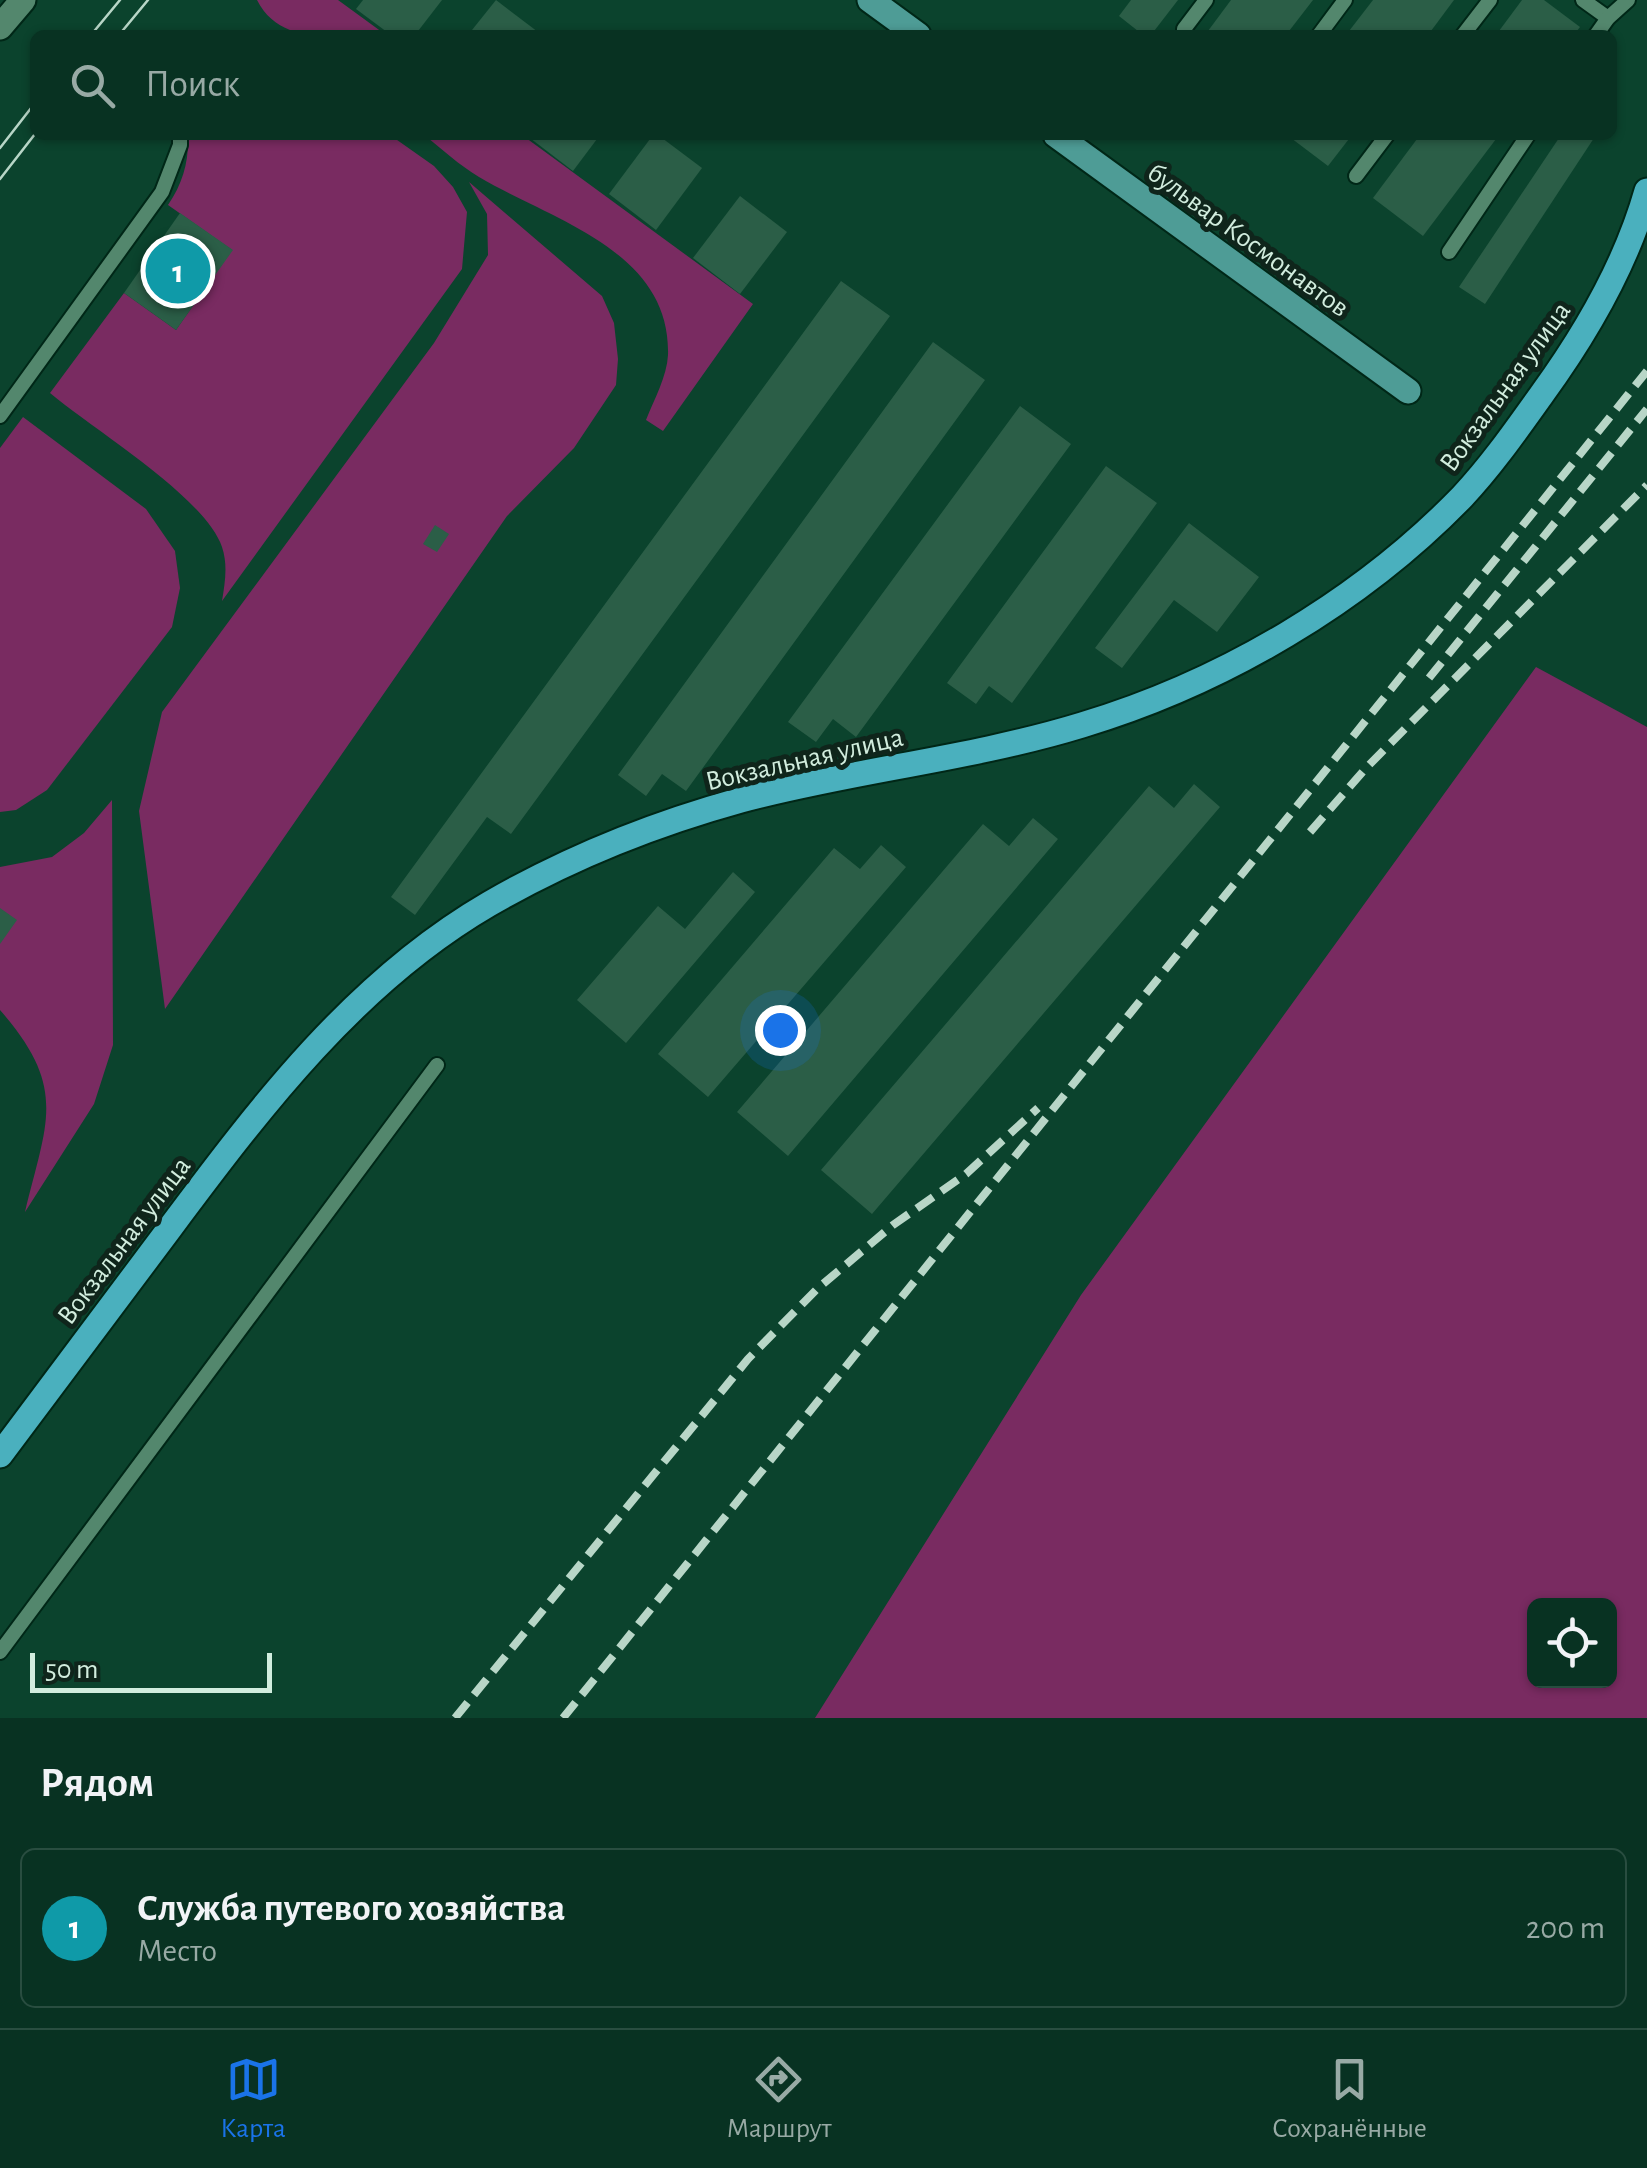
<!DOCTYPE html>
<html lang="ru">
<head>
<meta charset="utf-8">
<style>
	:root { --surface:#083222; --page:#163e2f; --text:#f1f3f6; --muted:#98aaa5; --line:#294d40; --accent:#1a73e8 }
	body { margin:0; font-family:"Alegreya Sans",sans-serif; background:var(--page); color:var(--text) }
	.controls { position:absolute; right:30px; bottom:30px; display:grid; overflow:hidden; border-radius:15px; box-shadow:0 2px 8px #0004 }
	.controls button { width:90px; height:90px; display:grid; place-items:center; padding:0; border:0; border-bottom:2px solid var(--line); background:var(--surface); color:var(--text); font:50px sans-serif }
	.scale { position:absolute; left:30px; bottom:25px; width:242px; box-sizing:border-box; padding-left:10px; border:5px solid #d2edde; border-top:0; font-size:28px; line-height:35px; white-space:nowrap; color:#d2edde; -webkit-text-stroke:8px #0f251b; paint-order:stroke }
	.you { position:absolute; left:780px; top:1030px; width:35px; height:35px; margin:-25px; border:8px solid #fff; border-radius:50%; background:#1a73e8; box-shadow:0 0 0 15px #1a73e833 }
	.badge { display:grid; place-items:center; width:65px; height:65px; border-radius:50%; background:var(--accent); color:#fff; font-size:32px; font-weight:700 }
	.pin { position:absolute; translate:-50% -50%; border:5px solid #fff; box-shadow:0 2px 10px #0006 }
	.list { margin:0; padding:0; list-style:none }
	h2 { display:flex; justify-content:space-between; align-items:center; height:130px; margin:0; padding:0 40px; font-size:42px }
	h2 small { font-size:32px; font-weight:400; color:var(--muted) }
	.list li { display:grid; grid-template-columns:65px 1fr auto; gap:30px; align-items:center; box-sizing:border-box; height:160px; margin:0 20px 20px; padding:0 20px; border:2px solid var(--line); border-radius:15px }
	.list b { display:block; font-size:38px; white-space:nowrap }
	.list p { margin:0; font-size:32px; white-space:nowrap; color:var(--muted) }
	.list em { font-size:32px; font-style:normal; color:var(--muted) }
	.icon { flex:none; width:55px; height:55px; fill:none; stroke:currentColor; stroke-width:2; stroke-linecap:round; stroke-linejoin:round }
	.map { position:relative; flex:none; width:1647px; height:1718px; overflow:hidden }
	.search { position:absolute; background:var(--surface); box-shadow:0 2px 8px #0004; left:30px; right:30px; top:30px; height:110px; display:flex; align-items:center; gap:25px; box-sizing:border-box; padding:0 35px; border-radius:15px; color:var(--muted); font-size:38px }
	.sheet { height:310px; background:var(--surface) }
	nav { display:flex; justify-content:space-around; align-items:center; box-sizing:border-box; height:140px; border-top:2px solid var(--line); background:var(--surface); font-size:28px; color:var(--muted) }
	nav a { display:grid; justify-items:center; gap:5px }
	nav .on { color:var(--accent) }
	.map>svg:first-child { display:block }
	.green { fill:#792b61; fill-rule:evenodd }
	.building { fill:#2b5e47 }
	.lines { fill:none; stroke-linecap:round; stroke-linejoin:round }
	.service-casing { stroke:#002717; stroke-width:18 }
	.tertiary-casing { stroke:#002717; stroke-width:29 }
	.secondary-casing { stroke:#002717; stroke-width:29 }
	.primary-casing { stroke:#002717; stroke-width:29 }
	.service { stroke:#53876d; stroke-width:14 }
	.tertiary { stroke:#53876d; stroke-width:25 }
	.secondary { stroke:#4e9c96; stroke-width:25 }
	.primary { stroke:#4ab0be; stroke-width:25 }
	.tram { stroke:#b8d6c7; stroke-width:2.5 }
	.rail { stroke:#b8d6c7; stroke-width:8; stroke-dasharray:20 10; stroke-linecap:butt }
	.labels { text-anchor:middle; stroke-width:10; stroke-linejoin:round; paint-order:stroke }
	.street-label { font-size:28px; fill:#d2edde; stroke:#0f251b }
</style>
</head>
<body>
<div class="map">
<svg width="1647" height="1718" viewBox="0 0 1647 1718">
	<rect width="100%" height="100%" fill="#0b432d"/>
	<g class="green">
		<path d="M 257,0 L 338,0 L 386,35 C 341,35 281,48 257,0 Z"/>
		<path d="M 188,135 L 390,135 L 434,166 L 453,187 L 467,212 L 462,269 L 222,601 C 225,583 228,565 222,547 C 205,497 94,430 50,393 L 124,293 L 176,330 L 232,250 L 168,205 C 183,183 189,161 188,135 Z"/>
		<path d="M 424,135 L 522,135 L 753,304 L 663,431 L 646,420 C 654,400 667,376 668,355 C 671,250 551,220 479,177 C 459,165 442,149 424,135 Z"/>
		<polygon points="469,182 602,296 614,323 618,359 616,385 574,448 507,516 165,1009 139,811 162,712 434,343 488,255 487,214"/>
		<polygon points="23,417 146,509 175,551 180,588 172,627 47,790 16,810 0,812 0,448"/>
		<path d="M 1536,667 L 1647,727 L 1647,1718 L 815,1718 L 1081,1295 ZM 1534,1606 L 1610,1606 L 1610,1680 L 1534,1680 Z"/>
		<path d="M 112,800 L 113,1045 L 94,1104 L 25,1212 C 47,1121 68,1088 0,1010 L 0,867 L 52,857 L 84,833 Z"/>
	</g>
	<g class="building">
		<polygon points="363,0 442,0 415,35 391,35 356,9"/>
		<polygon points="496,0 542,35 468,35"/>
		<polygon points="1131,0 1178,0 1151,35 1143,35 1119,16"/>
		<polygon points="1231,0 1313,0 1286,35 1205,35"/>
		<polygon points="1373,0 1454,0 1428,35 1346,35"/>
		<polygon points="1522,0 1544,0 1580,27 1574,35 1496,35"/>
		<polygon points="526,135 600,135 573,171"/>
		<polygon points="653,135 658,135 702,168 656,230 609,194"/>
		<polygon points="1287,135 1352,135 1328,166"/>
		<polygon points="1420,135 1499,135 1423,236 1373,198"/>
		<polygon points="1561,135 1596,135 1485,304 1459,287"/>
		<polygon points="740,196 787,232 740,294 693,258"/>
		<polygon points="180,213 233,250 176,330 124,293"/>
		<polygon points="841,281 890,316 511,834 487,817 415,915 391,897"/>
		<polygon points="933,342 985,380 686,791 662,774 646,796 618,775"/>
		<polygon points="1020,406 1071,444 856,737 833,719 816,742 788,722"/>
		<polygon points="1106,466 1157,503 1012,703 989,686 976,704 947,683"/>
		<polygon points="1189,523 1259,577 1217,632 1174,600 1122,668 1095,648"/>
		<polygon points="435,525 449,534 437,552 423,544"/>
		<polygon points="1194,784 1220,807 872,1214 821,1170 1149,786 1174,808"/>
		<polygon points="1033,818 1058,839 788,1156 737,1112 983,824 1009,846"/>
		<polygon points="881,845 906,867 708,1097 658,1054 834,848 860,869"/>
		<polygon points="733,872 755,892 626,1043 577,1000 658,906 685,929"/>
		<polygon points="0,908 17,920 0,944"/>
	</g>
	<g class="lines">
		<defs>
			<g id="service">
				<polyline points="1583,0 1608,18"/>
				<polyline points="1184,29 1206,0"/>
				<polyline points="1319,35 1345,0"/>
				<polyline points="1463,35 1490,0"/>
				<polyline points="1596,35 1608,18 1628,0"/>
				<polyline points="1356,176 1387,135"/>
				<polyline points="1449,252 1528,135"/>
				<polyline points="0,416 162,192 180,145 180,135"/>
				<polyline points="0,1652 437,1065"/>
			</g>
			<polyline id="tertiary" points="0,27 23,0"/>
			<g id="secondary">
				<polyline points="870,0 918,35"/>
				<polyline points="1056,135 1408,391"/>
			</g>
			<path id="primary" d="M 0,1455 C 57,1379 113,1304 170,1228 C 261,1106 355,982 489,904 C 567,859 654,824 741,800 C 853,770 971,759 1082,725 C 1222,683 1360,602 1462,497 C 1492,465 1517,429 1542,394 C 1587,332 1626,265 1647,191"/>
		</defs>
		<use href="#service" class="service-casing"/>
		<use href="#tertiary" class="tertiary-casing"/>
		<use href="#secondary" class="secondary-casing"/>
		<use href="#primary" class="primary-casing"/>
		<use href="#service" class="service"/>
		<use href="#tertiary" class="tertiary"/>
		<use href="#secondary" class="secondary"/>
		<use href="#primary" class="primary"/>
		<g class="tram">
			<polyline points="91,35 120,0"/>
			<polyline points="119,35 148,0"/>
			<polyline points="0,148 35,103"/>
			<polyline points="0,179 35,134"/>
		</g>
		<g class="rail">
			<polyline points="1429,678 1647,409"/>
			<polyline points="1310,832 1366,768 1647,485"/>
			<polyline points="455,1718 748,1359 817,1289 893,1225 966,1174 1038,1108"/>
			<polyline points="563,1718 1647,371"/>
		</g>
	</g>
	<g class="labels">
		<g class="street-label">
			<text transform="translate(1249 239) rotate(36)" y="10">бульвар Космонавтов</text>
			<text transform="translate(1504 386) rotate(-54)" y="10">Вокзальная улица</text>
			<text transform="translate(804 758) rotate(-13)" y="10">Вокзальная улица</text>
			<text transform="translate(123 1240) rotate(-53)" y="10">Вокзальная улица</text>
		</g>
	</g>
</svg>
<div class="controls">
<button><svg class="icon" aria-label="locate" viewBox="0 0 24 24"><circle cx="12" cy="12" r="6"/><path d="M12 2v4M12 18v4M2 12h4M18 12h4"/></svg></button>
</div>
<div class="scale">50 m</div>
<div class="you"></div>
<div class="pin badge" style="left:178px;top:271px;background:#0f9aa8">1</div>
<div class="search"><svg class="icon" aria-label="search" viewBox="0 0 24 24"><circle cx="10" cy="10" r="6"/><path d="M15 15l6 6"/></svg>Поиск</div>
</div>
<section class="sheet">
<h2>Рядом<small></small></h2>
<ul class="list">
<li><span class="badge" style="background:#0f9aa8">1</span><div><b>Служба путевого хозяйства</b><p>Место</p></div><em>200 m</em></li>
</ul>
</section>
<nav>
<a class="on"><svg class="icon" aria-label="map" viewBox="0 0 24 24"><path d="M3 6l6-2 6 2 6-2v14l-6 2-6-2-6 2zM9 4v14M15 6v14"/></svg>Карта</a>
<a><svg class="icon" aria-label="directions" viewBox="0 0 24 24"><path d="M12 3l9 9-9 9-9-9zM9 14v-3h6M13 9l2 2-2 2"/></svg>Маршрут</a>
<a><svg class="icon" aria-label="saved" viewBox="0 0 24 24"><path d="M7 4h10v16l-5-4-5 4z"/></svg>Сохранённые</a>
</nav>
</body>
</html>
